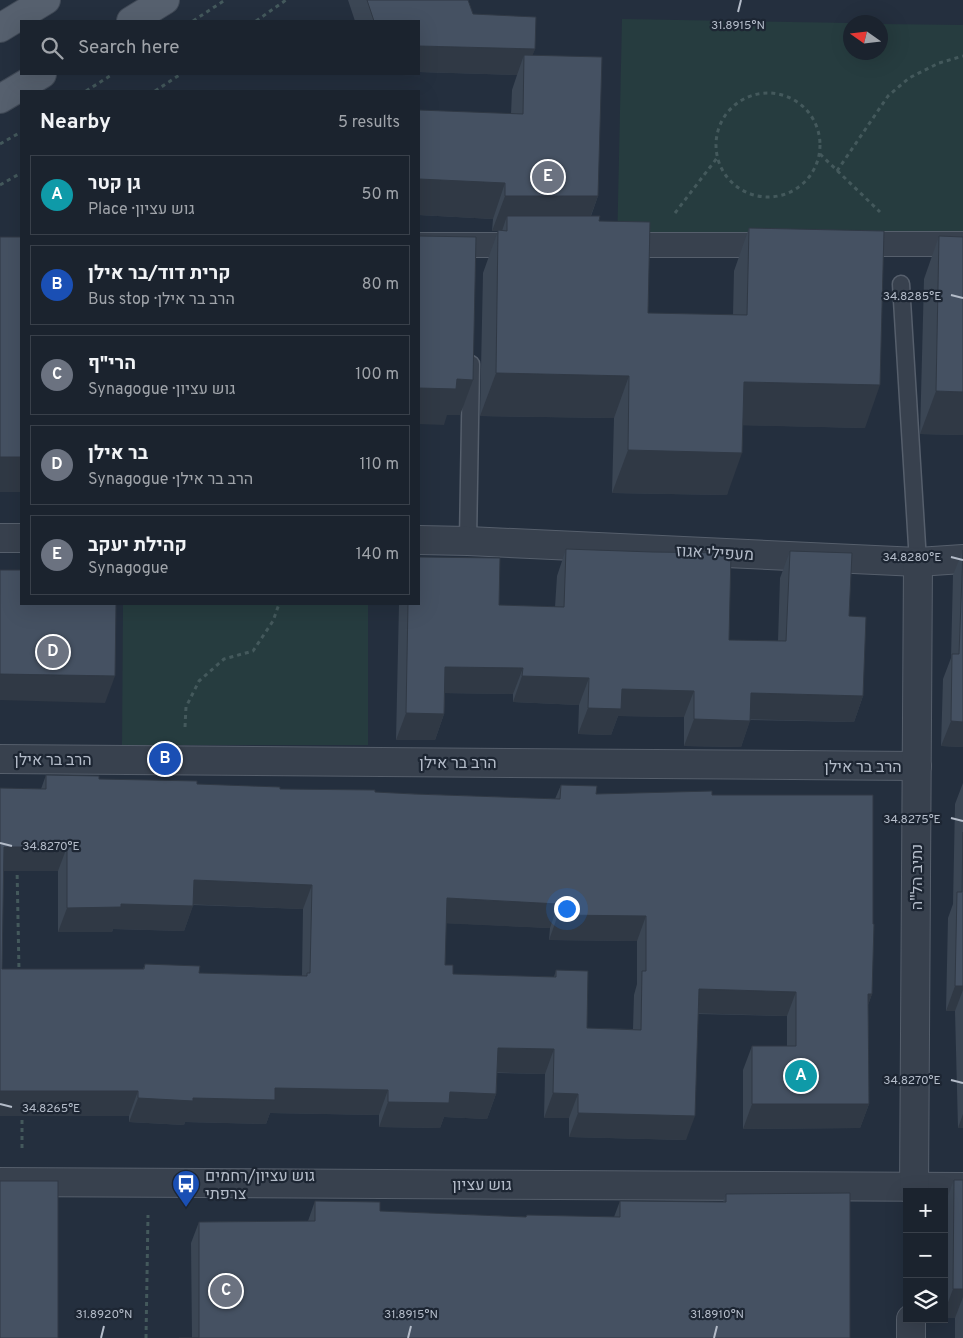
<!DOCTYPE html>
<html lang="en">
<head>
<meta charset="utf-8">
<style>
	:root { --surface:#1b232e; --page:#282f3a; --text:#f1f3f6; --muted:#a0a4aa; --line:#39404a; --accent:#8ab4f8 }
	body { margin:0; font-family:Overpass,Heebo,sans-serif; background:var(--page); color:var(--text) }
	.controls { position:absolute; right:15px; bottom:15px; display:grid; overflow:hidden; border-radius:0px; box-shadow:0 5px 20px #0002 }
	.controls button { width:45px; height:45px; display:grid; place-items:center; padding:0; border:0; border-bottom:1px solid var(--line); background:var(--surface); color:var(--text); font:25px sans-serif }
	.compass { position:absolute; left:843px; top:15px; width:45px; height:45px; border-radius:50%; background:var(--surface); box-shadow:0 5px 20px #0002; rotate:284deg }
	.you { position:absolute; left:566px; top:908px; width:18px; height:18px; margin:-12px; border:4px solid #fff; border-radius:50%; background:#1a73e8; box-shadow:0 0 0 8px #1a73e833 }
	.badge { display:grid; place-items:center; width:32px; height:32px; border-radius:50%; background:var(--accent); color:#fff; font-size:16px; font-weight:700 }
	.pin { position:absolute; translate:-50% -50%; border:2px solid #fff; box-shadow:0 1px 5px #0006 }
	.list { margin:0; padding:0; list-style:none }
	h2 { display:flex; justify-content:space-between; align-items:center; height:65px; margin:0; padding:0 20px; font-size:21px }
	h2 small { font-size:16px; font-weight:400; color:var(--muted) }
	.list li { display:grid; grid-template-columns:32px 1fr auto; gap:15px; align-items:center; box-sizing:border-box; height:80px; margin:0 10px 10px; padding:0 10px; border:1px solid var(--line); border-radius:0px }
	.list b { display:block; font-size:19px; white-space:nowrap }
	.list p { margin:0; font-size:16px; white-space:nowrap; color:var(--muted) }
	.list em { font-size:16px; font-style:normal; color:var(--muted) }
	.icon { flex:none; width:28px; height:28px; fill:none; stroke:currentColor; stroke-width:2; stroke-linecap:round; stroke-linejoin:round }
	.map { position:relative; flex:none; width:963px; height:1338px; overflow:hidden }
	.search { position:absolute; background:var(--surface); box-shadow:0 5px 20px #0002; left:20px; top:20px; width:400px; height:55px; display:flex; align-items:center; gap:12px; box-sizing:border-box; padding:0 18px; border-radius:0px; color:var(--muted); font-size:19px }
	.panel { position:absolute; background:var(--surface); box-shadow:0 5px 20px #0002; left:20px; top:90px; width:400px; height:515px; border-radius:0px }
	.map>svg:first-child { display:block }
	.green { fill:#263c3f }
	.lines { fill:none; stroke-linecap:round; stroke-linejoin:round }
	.service-casing { stroke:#565f6c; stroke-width:19 }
	.pedestrian-casing { stroke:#565f6c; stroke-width:26 }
	.minor-casing { stroke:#565f6c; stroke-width:30 }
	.primary-casing { stroke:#414a57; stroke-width:30 }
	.path { stroke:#44595c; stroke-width:3; stroke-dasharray:4 4; stroke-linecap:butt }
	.service { stroke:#38414e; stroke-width:16 }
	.pedestrian { stroke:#38414e; stroke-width:24 }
	.minor { stroke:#38414e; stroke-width:28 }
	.primary { stroke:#56606e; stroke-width:28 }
	.wall { fill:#3b4654; fill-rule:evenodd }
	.shaded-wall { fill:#303945 }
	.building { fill:#455162; stroke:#303945; fill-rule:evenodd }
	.ticks { fill:none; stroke:#b4bcc9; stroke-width:2 }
	.labels { text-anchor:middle; stroke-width:4.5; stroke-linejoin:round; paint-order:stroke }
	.street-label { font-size:16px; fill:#b4bcc9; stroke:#1d2633 }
	.poi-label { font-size:16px; fill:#b4bcc9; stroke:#1d2633; text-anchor:start }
	.ticks-label { font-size:12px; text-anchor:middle; fill:#b4bcc9; stroke:#1d2633; stroke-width:4.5; stroke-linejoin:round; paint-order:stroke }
</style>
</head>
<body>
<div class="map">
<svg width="963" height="1338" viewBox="0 0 963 1338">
	<rect width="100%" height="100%" fill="#242f3e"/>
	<g class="green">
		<polygon points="622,19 850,23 850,52 880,52 881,24 963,25 963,254 617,248"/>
		<polygon points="123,604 368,604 368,745 122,745"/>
	</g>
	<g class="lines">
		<defs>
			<g id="service">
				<polyline points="901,284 918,562"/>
				<polyline points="468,541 471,364"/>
			</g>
			<g id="pedestrian">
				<polyline points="850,244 963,244"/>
				<polyline points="419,245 524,245"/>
				<polyline points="618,245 774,245"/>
			</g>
			<g id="minor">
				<polyline points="0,538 21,538"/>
				<polyline points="419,540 468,541 918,562 963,559"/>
				<polyline points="0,759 917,766"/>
				<polyline points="0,1182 963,1187"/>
				<polyline points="914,1192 918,562"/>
				<polyline points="911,1338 911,1319"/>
			</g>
			<g id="primary">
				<polyline points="131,21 165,0"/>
				<polyline points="0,28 46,0"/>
				<polyline points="0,99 42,74"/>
			</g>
		</defs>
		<use href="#service" class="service-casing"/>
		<use href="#pedestrian" class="pedestrian-casing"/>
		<use href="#minor" class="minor-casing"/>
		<use href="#primary" class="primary-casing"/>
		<g class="path">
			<polyline points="193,21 225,0"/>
			<polyline points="256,21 286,0"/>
			<polyline points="86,91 113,74"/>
			<polyline points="155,91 181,74"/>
			<circle cx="768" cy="145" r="52"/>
			<polyline points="0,144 21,132"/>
			<polyline points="820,154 880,212"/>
			<polyline points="837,171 888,96 909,78 939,63 963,56"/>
			<polyline points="0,185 21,173"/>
			<polyline points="675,213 717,158"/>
			<polyline points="185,727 186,707 199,681 224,659 253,651 273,621 279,604"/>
			<polyline points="17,867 19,971"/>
			<polyline points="22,1112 22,1151"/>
			<polyline points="146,1338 148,1215"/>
		</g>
		<use href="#service" class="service"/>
		<use href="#pedestrian" class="pedestrian"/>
		<use href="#minor" class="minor"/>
		<use href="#primary" class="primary"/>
	</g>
	<g class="wall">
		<polygon points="348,0 468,0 473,14 535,49 532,55 598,196 591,216 599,221 648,313 733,315 734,271 749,228 865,428 743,425 727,495 612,493 614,418 480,416 483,273 498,231 492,231 493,219 419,215 419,110 511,114 512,90 517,75 419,72 419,21 355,21"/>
		<polygon points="939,236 963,435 920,434 924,279"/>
		<polygon points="566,549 729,640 778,641 780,578 790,551 849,616 863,696 854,722 750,720 741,747 684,746 684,717 618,716 611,735 578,734 579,705 513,702 513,694 445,693 444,714 435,740 396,740 399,604 499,605 555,607 557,576"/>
		<polygon points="963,550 963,747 941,746 943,679 951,658 953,575"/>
		<path d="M 46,775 L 99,779 L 197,784 L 280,789 L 555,799 L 561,785 L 596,794 L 712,795 L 872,994 L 868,1005 L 869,1104 L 860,1128 L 743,1129 L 743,1070 L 752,1046 L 787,1046 L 787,1016 L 698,1014 L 686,1140 L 569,1137 L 569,1118 L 544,1118 L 545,1074 L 497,1073 L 496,1094 L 487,1119 L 444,1117 L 440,1128 L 379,1127 L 379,1115 L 270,1113 L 266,1124 L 185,1122 L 184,1125 L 129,1122 L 129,1116 L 0,1116 L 0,788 L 41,789 ZM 3,871 L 58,871 L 58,932 L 112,932 L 113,929 L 184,931 L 193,905 L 303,909 L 302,976 L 199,973 L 145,964 L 143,969 L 2,969 ZM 446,923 L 550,928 L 549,940 L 637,941 L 637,984 L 634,995 L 633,1029 L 587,1028 L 556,970 L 554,977 L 453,974 L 445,965 Z"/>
		<polygon points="963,783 963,1128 958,1128 955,1011 946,1011 948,918 953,904 955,804"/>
		<polygon points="954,1180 963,1180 963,1338 955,1338 955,1318 944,1318 944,1206"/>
		<polygon points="726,1194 850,1318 192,1338 191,1243 199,1222 308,1221 315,1201 380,1211 526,1217 527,1215 614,1217 620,1201 723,1202"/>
	</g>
	<g class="shaded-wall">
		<polygon points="419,46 535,49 525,75 524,55 517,75 419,72"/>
		<polygon points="419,179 505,183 493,219 419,215"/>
		<polygon points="505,196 598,196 585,231 507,216 502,231 492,231"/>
		<polygon points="496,373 629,376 614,418 480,416"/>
		<polygon points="457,379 473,380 460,415 447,415 444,425 419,424 419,388"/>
		<polygon points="744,382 880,385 865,428 729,425"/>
		<polygon points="936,391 963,392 963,435 920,434"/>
		<polygon points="628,450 742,453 727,495 612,493"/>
		<rect x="0" y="457" width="21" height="35"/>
		<polygon points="445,667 523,668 513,694 435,693"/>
		<polygon points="0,674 115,676 105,703 0,700"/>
		<polygon points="522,676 589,678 579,705 513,702"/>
		<polygon points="622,689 694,691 684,717 618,716 611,735 578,734 588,708"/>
		<polygon points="751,693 863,696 854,722 741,719"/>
		<polygon points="406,713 444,714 435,740 396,740"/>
		<polygon points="694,719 750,721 741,747 684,746"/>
		<polygon points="951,721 963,722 963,747 941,746"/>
		<polygon points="4,847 67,847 58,871 0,871"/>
		<polygon points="194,880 312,885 303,909 185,904"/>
		<polygon points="447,898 558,904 550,928 438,923"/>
		<polygon points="121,904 193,906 184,931 113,929 112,932 58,932 67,908"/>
		<polygon points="558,915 646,916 637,941 549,940"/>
		<polygon points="955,986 963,986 963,990 955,1011 946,1011"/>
		<polygon points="699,989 796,992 787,1016 690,1013"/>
		<polygon points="868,994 872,994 863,1018"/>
		<polygon points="498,1048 554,1049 545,1074 489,1072"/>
		<polygon points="275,1088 388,1090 379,1115 270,1113 266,1124 185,1122 184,1125 129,1122 138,1098 193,1098"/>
		<polygon points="0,1091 138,1091 129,1116 0,1116"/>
		<polygon points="450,1092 496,1094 487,1119 444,1117 440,1128 379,1127 388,1102"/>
		<polygon points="553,1093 578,1094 569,1118 544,1118"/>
		<polygon points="752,1104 869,1104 860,1128 743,1129"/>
		<polygon points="578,1113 695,1116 686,1140 569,1137"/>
		<polygon points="963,1114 963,1128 958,1128"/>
		<polygon points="953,1289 963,1289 963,1297 955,1318 944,1318 944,1313"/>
	</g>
	<g class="building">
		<polygon points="367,0 468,0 473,14 536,17 535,49 419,46 419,21 374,21"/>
		<polygon points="524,55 602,57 598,196 505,196 505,183 419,179 419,110 523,114"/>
		<polygon points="507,216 600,216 599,221 650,222 648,313 747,315 749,228 884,231 880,385 744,382 742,453 628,450 629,376 496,373 498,230 507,231"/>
		<polygon points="419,236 476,237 473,380 457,379 456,389 419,388"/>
		<polygon points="939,236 963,237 963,392 936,391"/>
		<rect x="0" y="237" width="21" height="220"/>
		<polygon points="566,549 652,552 731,553 729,640 786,641 790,551 852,553 849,616 866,617 863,696 751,693 750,721 694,719 694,691 622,689 621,709 588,708 589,678 522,676 523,668 445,667 444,714 406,713 408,604 419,604 419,557 500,558 499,605 564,607"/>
		<polygon points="963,550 963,722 951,721 952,654 959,654"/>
		<polygon points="0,570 21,570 21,604 116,604 115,676 0,674"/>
		<path d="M 46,775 L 99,776 L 99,779 L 197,781 L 197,784 L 280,787 L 280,789 L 375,790 L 375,792 L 414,794 L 560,799 L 561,785 L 597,786 L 596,794 L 712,791 L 712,795 L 873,795 L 873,924 L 874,924 L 872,994 L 868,994 L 869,1104 L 752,1104 L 752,1046 L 796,1046 L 796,992 L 699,989 L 695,1116 L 578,1113 L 578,1094 L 553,1093 L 554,1049 L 498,1048 L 496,1094 L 450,1092 L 449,1103 L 388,1102 L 388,1090 L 275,1088 L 275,1100 L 193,1098 L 193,1101 L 138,1098 L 138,1091 L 0,1091 L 0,788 L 46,789 ZM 4,847 L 67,847 L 67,908 L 121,907 L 121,904 L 193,906 L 194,880 L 312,885 L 310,973 L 307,973 L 307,976 L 199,973 L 200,966 L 145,964 L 144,969 L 2,969 ZM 447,898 L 558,904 L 558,915 L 646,916 L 646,971 L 642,971 L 641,1030 L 587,1028 L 588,971 L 556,970 L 556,977 L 453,974 L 453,965 L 445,965 Z"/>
		<polygon points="963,832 963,986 955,986 957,892 962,892"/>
		<polygon points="954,1180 963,1180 963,1289 953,1289"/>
		<rect x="0" y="1181" width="58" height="157"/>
		<polygon points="850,1193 850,1338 179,1338 199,1338 199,1222 315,1221 315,1201 380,1202 380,1211 526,1217 527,1215 620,1217 620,1201 726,1202 726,1194"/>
	</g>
	<path class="ticks" d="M 738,12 L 741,0M 951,295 L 963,298M 951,557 L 963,560M 951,818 L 963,821M 0,843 L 12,846M 951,1080 L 963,1083M 0,1104 L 12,1107M 101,1338 L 104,1326M 408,1338 L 411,1326M 714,1338 L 717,1326"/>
	<defs>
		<symbol id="bus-pin" viewBox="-11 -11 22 30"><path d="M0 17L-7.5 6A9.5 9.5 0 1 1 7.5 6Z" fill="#1a4fb4" stroke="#1d2633"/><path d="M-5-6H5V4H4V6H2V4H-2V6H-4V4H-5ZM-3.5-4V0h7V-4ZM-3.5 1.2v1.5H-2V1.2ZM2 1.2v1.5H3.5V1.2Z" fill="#fff"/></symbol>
	</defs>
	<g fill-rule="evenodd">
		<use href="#bus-pin" x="170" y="1168" width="32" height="43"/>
	</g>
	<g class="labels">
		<g class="street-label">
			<text transform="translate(715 552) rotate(3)" y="6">מעפילי אגוז</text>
			<text x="53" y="765">הרב בר אילן</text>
			<text x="458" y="768">הרב בר אילן</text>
			<text x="863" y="772">הרב בר אילן</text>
			<text transform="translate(916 877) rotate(-90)" y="6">נתיב הל"ה</text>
			<text x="482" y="1190">גוש עציון</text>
		</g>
		<g class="poi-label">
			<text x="205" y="1181">גוש עציון/רחמים<tspan x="205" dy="18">צרפתי</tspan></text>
		</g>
	</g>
	<g class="ticks-label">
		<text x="738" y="29">31.8915°N</text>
		<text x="912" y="300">34.8285°E</text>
		<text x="912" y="561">34.8280°E</text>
		<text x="912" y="823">34.8275°E</text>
		<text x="51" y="850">34.8270°E</text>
		<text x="912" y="1084">34.8270°E</text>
		<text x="51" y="1112">34.8265°E</text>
		<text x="104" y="1318">31.8920°N</text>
		<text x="411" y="1318">31.8915°N</text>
		<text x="717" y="1318">31.8910°N</text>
	</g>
</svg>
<div class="controls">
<button>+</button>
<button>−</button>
<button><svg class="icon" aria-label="layers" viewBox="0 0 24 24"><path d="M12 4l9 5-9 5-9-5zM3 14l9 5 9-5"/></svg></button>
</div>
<svg class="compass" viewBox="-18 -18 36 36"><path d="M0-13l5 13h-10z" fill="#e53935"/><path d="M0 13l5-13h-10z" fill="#a0a4aa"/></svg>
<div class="you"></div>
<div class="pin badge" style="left:801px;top:1076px;background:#0f9aa8">A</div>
<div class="pin badge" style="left:165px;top:759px;background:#1a4fb4">B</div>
<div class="pin badge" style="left:226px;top:1291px;background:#6b7280">C</div>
<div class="pin badge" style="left:53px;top:652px;background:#6b7280">D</div>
<div class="pin badge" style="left:548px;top:177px;background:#6b7280">E</div>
<div class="search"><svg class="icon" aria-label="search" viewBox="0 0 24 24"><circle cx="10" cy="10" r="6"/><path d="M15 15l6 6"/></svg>Search here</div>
<section class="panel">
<h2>Nearby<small>5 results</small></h2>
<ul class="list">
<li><span class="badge" style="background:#0f9aa8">A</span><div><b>גן קטר</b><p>Place · גוש עציון</p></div><em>50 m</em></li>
<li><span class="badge" style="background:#1a4fb4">B</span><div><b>קרית דוד/בר אילן</b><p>Bus stop · הרב בר אילן</p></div><em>80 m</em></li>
<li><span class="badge" style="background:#6b7280">C</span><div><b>הרי&quot;ף</b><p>Synagogue · גוש עציון</p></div><em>100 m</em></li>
<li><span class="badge" style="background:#6b7280">D</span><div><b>בר אילן</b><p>Synagogue · הרב בר אילן</p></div><em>110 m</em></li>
<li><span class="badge" style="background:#6b7280">E</span><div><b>קהילת יעקב</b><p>Synagogue</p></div><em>140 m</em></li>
</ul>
</section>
</div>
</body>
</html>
